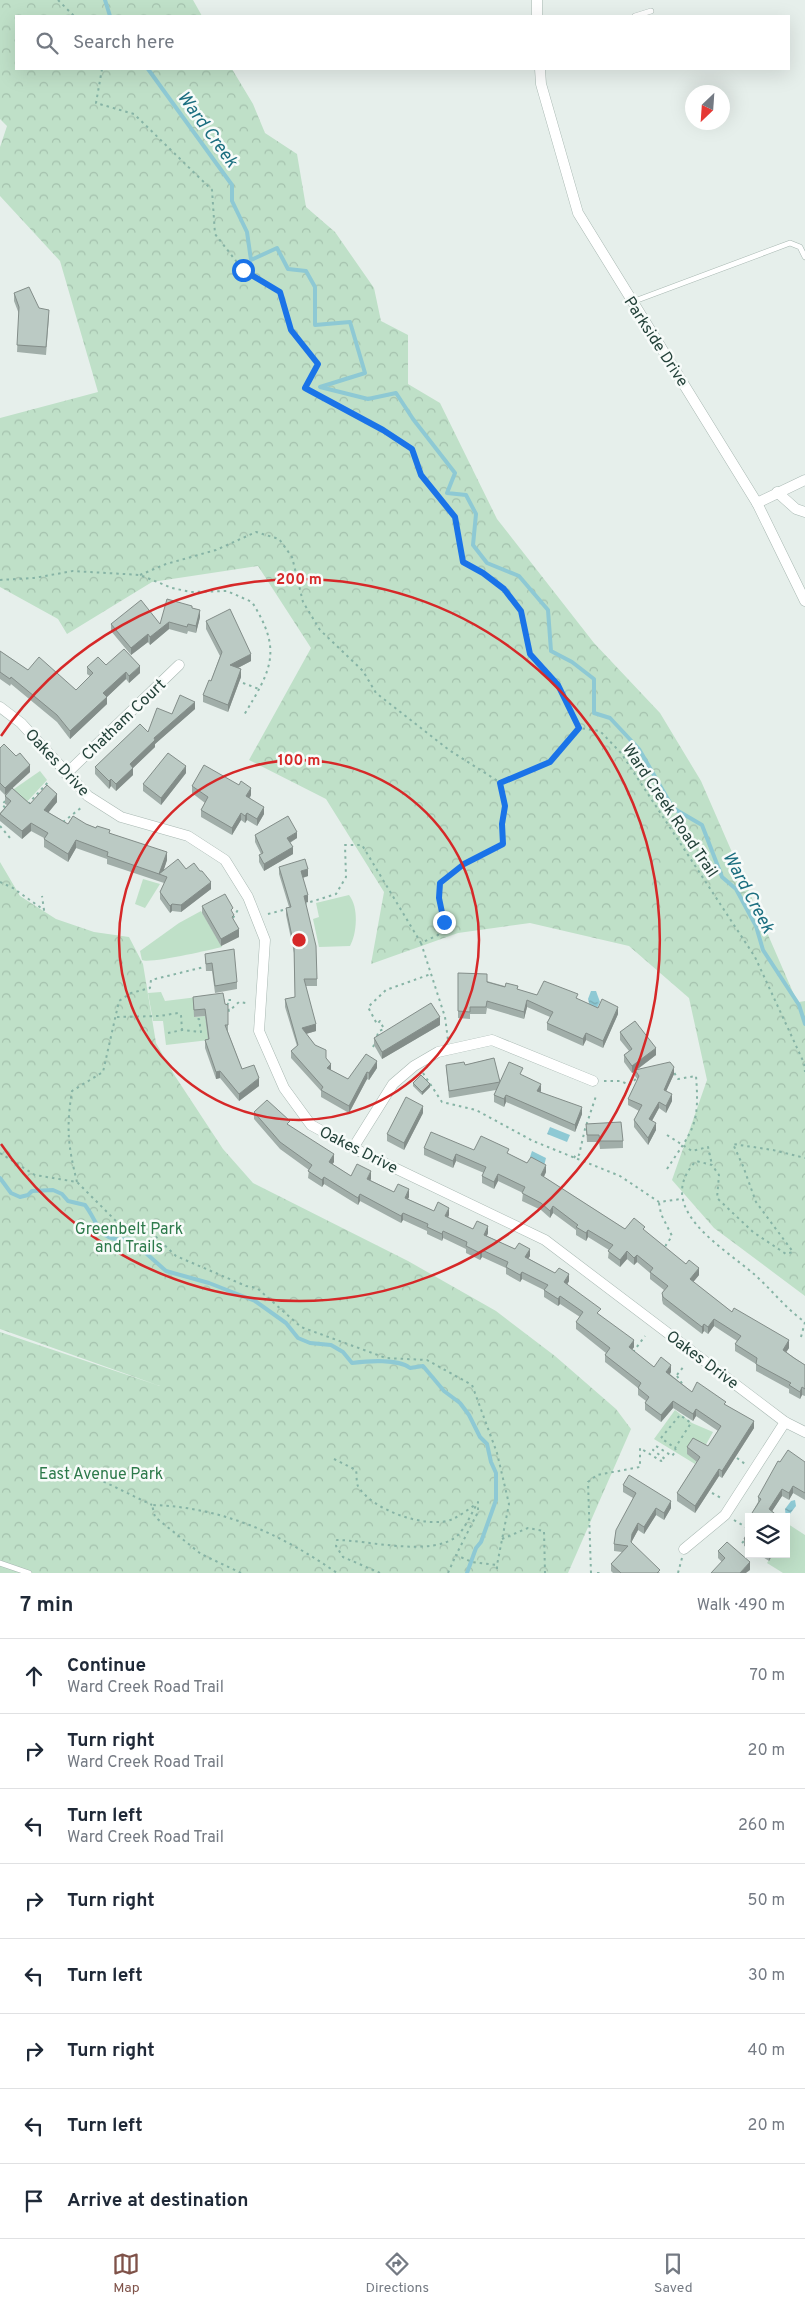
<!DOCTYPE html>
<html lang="en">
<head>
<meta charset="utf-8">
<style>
	:root { --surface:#fff; --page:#f6f6f7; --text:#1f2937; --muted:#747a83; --line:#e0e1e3; --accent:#7f5249 }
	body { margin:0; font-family:Overpass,sans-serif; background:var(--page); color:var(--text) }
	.controls { position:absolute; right:15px; bottom:15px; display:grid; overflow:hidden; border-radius:0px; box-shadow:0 5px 20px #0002 }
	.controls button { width:45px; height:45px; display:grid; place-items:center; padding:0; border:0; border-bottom:1px solid var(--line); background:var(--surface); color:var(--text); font:25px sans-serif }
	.compass { position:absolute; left:685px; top:85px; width:45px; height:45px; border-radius:50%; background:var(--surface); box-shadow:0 5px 20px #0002; rotate:205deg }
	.stop { position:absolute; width:15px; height:15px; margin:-11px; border:4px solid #1a73e8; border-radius:50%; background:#fff }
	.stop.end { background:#1a73e8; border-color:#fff; box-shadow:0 1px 5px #0008 }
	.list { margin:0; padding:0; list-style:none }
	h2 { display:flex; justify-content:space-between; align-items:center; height:65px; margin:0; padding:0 20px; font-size:21px }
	h2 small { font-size:16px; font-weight:400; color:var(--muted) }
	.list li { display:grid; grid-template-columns:32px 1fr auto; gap:15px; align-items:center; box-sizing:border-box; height:75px; padding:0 20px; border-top:1px solid var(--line) }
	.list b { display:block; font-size:19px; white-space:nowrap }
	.list p { margin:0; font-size:16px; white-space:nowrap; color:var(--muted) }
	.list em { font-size:16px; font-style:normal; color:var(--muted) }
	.icon { flex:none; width:28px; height:28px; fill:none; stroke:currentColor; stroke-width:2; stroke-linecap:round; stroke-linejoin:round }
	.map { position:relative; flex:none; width:805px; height:1573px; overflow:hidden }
	.search { position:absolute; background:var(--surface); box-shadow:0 5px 20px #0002; left:15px; right:15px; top:15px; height:55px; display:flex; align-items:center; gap:12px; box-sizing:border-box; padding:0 18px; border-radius:0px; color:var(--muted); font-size:19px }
	.sheet { height:665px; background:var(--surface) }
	nav { display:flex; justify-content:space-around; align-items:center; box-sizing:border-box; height:70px; border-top:1px solid var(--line); background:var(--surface); font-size:14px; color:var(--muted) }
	nav a { display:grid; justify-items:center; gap:2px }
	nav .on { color:var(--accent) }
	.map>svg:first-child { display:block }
	.green { fill:#bfe0c8 }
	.forest { fill:url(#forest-crowns) }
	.water { fill:url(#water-ripples) }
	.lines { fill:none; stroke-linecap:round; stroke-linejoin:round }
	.stream { stroke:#8ec9d4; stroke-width:4 }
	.service-casing { stroke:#a8b8b2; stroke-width:6 }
	.minor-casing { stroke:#a8b8b2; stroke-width:11 }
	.path { stroke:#86b3a5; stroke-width:2; stroke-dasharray:2.5 4; stroke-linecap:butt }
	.service { stroke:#fff; stroke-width:5 }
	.minor { stroke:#fff; stroke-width:10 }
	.wall { fill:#a1aea9 }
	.shaded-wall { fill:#838d89 }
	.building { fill:#bbcac4; stroke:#838d89 }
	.route { stroke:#1a73e8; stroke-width:6 }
	.ring { fill:none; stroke:#d62828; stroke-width:2.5 }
	.labels { text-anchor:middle; stroke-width:5; stroke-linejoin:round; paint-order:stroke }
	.street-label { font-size:16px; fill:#24423a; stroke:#f7fbf9 }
	.park-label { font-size:16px; fill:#2d7a4b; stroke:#f7fbf9 }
	.water-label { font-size:18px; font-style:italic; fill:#1c6f80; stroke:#f7fbf9 }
	.centre { fill:#d62828; stroke:#f7fbf9; stroke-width:2.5 }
	.ring-label { font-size:15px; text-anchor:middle; font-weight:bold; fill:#d62828; stroke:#f7fbf9; stroke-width:5; stroke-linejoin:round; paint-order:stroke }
</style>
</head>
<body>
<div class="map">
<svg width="805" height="1573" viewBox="0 0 805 1573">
	<defs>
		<pattern id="forest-crowns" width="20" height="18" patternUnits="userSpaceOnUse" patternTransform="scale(1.25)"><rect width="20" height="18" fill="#bfe0c8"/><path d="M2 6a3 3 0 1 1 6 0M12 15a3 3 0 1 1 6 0" fill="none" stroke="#a4c1ad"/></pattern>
		<pattern id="water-ripples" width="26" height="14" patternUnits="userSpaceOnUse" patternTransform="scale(1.25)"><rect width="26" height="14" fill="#8ec9d4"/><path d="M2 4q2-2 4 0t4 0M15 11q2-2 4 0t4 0" fill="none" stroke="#74a5ad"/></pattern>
	</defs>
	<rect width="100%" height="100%" fill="#e6efeb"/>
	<g class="green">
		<polygon points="40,771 47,780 25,804 11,791"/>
		<polygon points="143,879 160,884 145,908 135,904"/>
		<path d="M 349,895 C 359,907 357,934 350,946 L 319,947 L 313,919 L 319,917 L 316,903 Z"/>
		<path d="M 201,911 L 222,947 C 210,950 149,964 142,960 L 140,951 L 179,923 Z"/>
		<polygon points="161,992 165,1001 222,994 194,1017 205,1016 209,1040 166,1045 163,1021 153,1021 148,993"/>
		<polygon points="675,1410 692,1423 713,1432 695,1464 654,1439"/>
		<polygon points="788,1524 805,1535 805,1573 783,1573 767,1563 773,1554 786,1554"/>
	</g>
	<g class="forest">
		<polygon points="0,0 193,0 202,16 16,16 16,69 232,69 253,104 265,133 297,154 306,207 335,232 374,288 381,321 408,335 408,384 440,403 497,519 594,643 660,713 701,781 802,1013 799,1002 805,1001 805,1296 714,1228 672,1180 707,1080 689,998 629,946 530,923 458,933 371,964 384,892 326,799 249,760 311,648 258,566 152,582 67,634 58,619 0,587 0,418 98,392 60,261 0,196 0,147 7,126 0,119"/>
		<polygon points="0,862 20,896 56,919 94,932 129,937 143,964 156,1043 175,1076 223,1149 253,1183 408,1261 496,1311 555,1356 616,1409 631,1429 568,1573 0,1573 0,1332 160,1386 0,1329"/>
	</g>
	<g class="water">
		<polygon points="591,991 596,991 600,1002 596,1010 590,1007 588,999"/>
		<polygon points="550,1127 570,1135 567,1142 547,1134"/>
		<polygon points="532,1151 546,1158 544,1166 530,1157"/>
		<polygon points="795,1500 796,1506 786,1519 785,1509 791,1501"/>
	</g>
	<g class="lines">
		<g class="stream">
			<polyline points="105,0 110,16"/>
			<polyline points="148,69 232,185 232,201 247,232 251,260 277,248 288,269 306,271 315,287 315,325 350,322 365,373 320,387 368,399 396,393 413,419 455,473 447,493 466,495 476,514 473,545 487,563 519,576 548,610 551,651 572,662 594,679 594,713 610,718 639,749 673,808 702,825 722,877 736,889 756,926 763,950 799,1005 805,1024"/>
			<path d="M 0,1178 L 11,1193 L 20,1197 L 28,1195 L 32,1191 L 53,1190 L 62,1194 L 68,1201 L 85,1205 C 100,1225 98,1243 130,1239 L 166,1271 L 209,1283 L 255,1301 L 286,1323 L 298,1338 L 310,1343 L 331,1345 L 343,1352 L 352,1363 C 368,1361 398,1359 410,1368 L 423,1366 L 444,1391 L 460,1403 L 469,1415 L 480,1437 L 487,1444 L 491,1462 L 496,1473 L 496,1500 L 481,1542 L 476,1548 L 467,1573"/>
		</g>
		<defs>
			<g id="service">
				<polyline points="635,16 651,11"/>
				<polyline points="632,302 790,243 800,247 805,257"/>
				<polyline points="0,1563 29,1573"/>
			</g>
			<g id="minor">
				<polyline points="537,16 537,0"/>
				<polyline points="540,69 541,84 578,213 757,503 805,601"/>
				<polyline points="777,492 796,509 805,512"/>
				<polyline points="757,503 805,480"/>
				<polyline points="0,707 21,723 88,796 121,817 188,836 225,860 248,897 265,940 259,1031 284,1088 311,1125 353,1148 545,1240 785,1422 805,1432"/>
				<polyline points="66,774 179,665"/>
				<polyline points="353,1148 393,1084 414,1066 438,1052 492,1040 593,1081"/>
				<polyline points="684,1549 725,1515 785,1422"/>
			</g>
		</defs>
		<use href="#service" class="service-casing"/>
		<use href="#minor" class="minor-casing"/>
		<g class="path">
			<polyline points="58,0 74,16"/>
			<polyline points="102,69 96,103 134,114 212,190 215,234 243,270 280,292 291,330 318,364 305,388 383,430 412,449 421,475 455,517 463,562 483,573 503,589 521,611 530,654 558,685 579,728 600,731 621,753 755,957 804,1063 805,1072"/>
			<polyline points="140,575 166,564 216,550 256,532 279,539 292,557 303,602 320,630 363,671 376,693 449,750 501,783"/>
			<path d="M 0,580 L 34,578 L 73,571 L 140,575 L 172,588 L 191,592 L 227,591 L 252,602 C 283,651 271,670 244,715"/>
			<polyline points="243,683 259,689"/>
			<polyline points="5,801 2,805 6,808"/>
			<polyline points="28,804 50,780"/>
			<polyline points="63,822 82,807"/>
			<polyline points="0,826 10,838"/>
			<polyline points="0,882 13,888 44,910 42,896"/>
			<path d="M 304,904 L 336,894 L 346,877 L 345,845 L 362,845 L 421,943 L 438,935 C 446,916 438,904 440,883 L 464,864 L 503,844 L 505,806 L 501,783 L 550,762 L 579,728"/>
			<polyline points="268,914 287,909"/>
			<polyline points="233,918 239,908"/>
			<polyline points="421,943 445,1017 448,1040"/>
			<polyline points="222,1000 231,1000 227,1005 229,1011 239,1002 246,1003"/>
			<polyline points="117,1017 160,1016 178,1013 181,1015 182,1030"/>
			<polyline points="168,1033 182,1030 201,1032 199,1019 196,1019"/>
			<polyline points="377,1036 379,1031 384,1029 380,1021 377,1024 368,1007 386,990 431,974"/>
			<polyline points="373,1047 375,1043"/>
			<polyline points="423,1073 442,1102 476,1110 533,1141 620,1176 659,1202 681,1199"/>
			<polyline points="604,1081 621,1081 629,1085 638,1077"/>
			<polyline points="667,1135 692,1151 708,1147 712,1165"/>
			<polyline points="0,1153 35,1175 77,1182 116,1221 152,1233 176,1256 246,1286 257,1288 301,1327 386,1358 427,1360 472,1385 497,1453 509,1504 497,1565 497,1573"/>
			<polyline points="574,1158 576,1154 579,1155 585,1129 596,1096"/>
			<path d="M 667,1169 C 693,1129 700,1126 696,1076 L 678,1079 L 672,1069"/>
			<path d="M 77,1182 C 68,1146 66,1128 72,1091 L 103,1072 L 119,1001 L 131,993 L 150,988 L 151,980 L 204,967"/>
			<polyline points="659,1203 661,1214 672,1236 664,1248"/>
			<path d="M 801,1337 L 805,1322 C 786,1309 772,1290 755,1275 C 723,1247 652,1208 696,1161 L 712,1165 L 719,1175 L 717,1198 L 753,1232 L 786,1254 L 793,1252 L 756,1202 L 743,1166 L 733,1144 L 773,1150 L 805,1158"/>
			<polyline points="633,1352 645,1336"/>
			<polyline points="677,1376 683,1385"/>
			<polyline points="673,1380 684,1366"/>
			<polyline points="737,1458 745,1464"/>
			<path d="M 334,1459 L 356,1470 C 357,1475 356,1482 358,1486 C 371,1510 428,1530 453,1519 C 461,1515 469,1509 476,1504"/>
			<polyline points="86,1473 152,1505"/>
			<polyline points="712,1493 723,1499"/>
			<polyline points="734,1520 749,1529"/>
			<polyline points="502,1539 528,1528 544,1531 545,1573"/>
			<polyline points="742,1543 746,1539"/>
			<path d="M 241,1573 L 201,1554 L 155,1517 L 152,1505 C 222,1507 281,1534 337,1573"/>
			<path d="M 380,1573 L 343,1557 L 336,1546 L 337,1540 C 367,1540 434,1558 458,1535 C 466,1527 472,1512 478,1502 L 478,1512 L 456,1555 L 472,1562 L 497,1565"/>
			<polyline points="448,1573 456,1555"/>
			<polyline points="591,1573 588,1482 597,1475 640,1467 640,1448 661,1461 665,1459 653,1450 656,1446 672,1456 676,1451 675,1448 661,1438 680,1415 691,1423 675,1448"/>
			<polyline points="597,1573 603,1573"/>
			<polyline points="678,1573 682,1558"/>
		</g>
		<use href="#service" class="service"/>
		<use href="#minor" class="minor"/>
	</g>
	<g class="wall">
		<polygon points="14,293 39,308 49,317 46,355 17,352 19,314 14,301"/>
		<polygon points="192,608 200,617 196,633 188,631 187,634 169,629 150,645 148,642 131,655 111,631 111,624 160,624"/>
		<polygon points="206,621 251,661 238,668 241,677 228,712 203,702 203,695 211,681 220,656 206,629"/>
		<polygon points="0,651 28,670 76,690 90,676 87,674 87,667 106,665 140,673 129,683 126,679 107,697 107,704 70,739 57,722 11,684 10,686 0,679"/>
		<polygon points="195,709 155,744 155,747 133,768 133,775 116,791 111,786 109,789 95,774 95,767 148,732 172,714"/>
		<polygon points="0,748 30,772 12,788 30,804 57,802 48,812 68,824 86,824 110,833 167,860 163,872 186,869 211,889 181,912 172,911 170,913 160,899 160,892 164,883 107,864 107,859 76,848 68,862 44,847 44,838 31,831 22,839 0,821 0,813 7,805 5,804 5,796 9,791 5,795 0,790"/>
		<polygon points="186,773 161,805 143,791 143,784"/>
		<polygon points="192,786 251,795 250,798 264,814 257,826 247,820 245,823 241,820 232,835 201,817 201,810 205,803 192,793"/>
		<polygon points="255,835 297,838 290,843 293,854 264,871 259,862 259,855 261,854 255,842"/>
		<polygon points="279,867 308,876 303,878 308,902 305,903 317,979 317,986 306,986 316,1031 306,1034 326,1058 331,1070 348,1079 377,1068 369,1080 367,1079 349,1113 321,1097 321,1091 291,1058 291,1051 297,1046 285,1007 285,999 295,997 294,953 286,915 286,908 289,907 279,874"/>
		<polygon points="202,906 234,921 239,937 221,946 202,913"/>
		<polygon points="205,954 237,982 237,989 215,993 212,971 206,971"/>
		<polygon points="458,973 537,995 578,999 598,1008 618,1014 603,1048 586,1040 583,1046 547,1030 547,1023 550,1017 527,1007 524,1019 487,1008 486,1014 470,1014 470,1019 458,1018"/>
		<polygon points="193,997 228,1005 228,1032 242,1069 259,1086 239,1101 220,1078 216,1079 205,1048 205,1040 208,1039 205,1016 194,1017"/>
		<polygon points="440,1025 382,1059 374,1045 374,1038"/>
		<polygon points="620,1032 656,1055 638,1069 674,1074 666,1091 672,1101 666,1113 659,1108 652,1121 656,1130 648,1145 634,1127 634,1120 639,1111 628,1105 628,1099 638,1080 635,1076 635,1071 632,1073 624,1062 624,1055 629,1051 620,1040"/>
		<polygon points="494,1058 500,1083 523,1075 541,1091 540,1092 582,1114 575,1132 506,1102 504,1107 494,1102 494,1095 496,1090 449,1098 446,1065 465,1065"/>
		<polygon points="413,1083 430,1087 422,1095 413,1086"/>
		<polygon points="254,1112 290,1127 334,1162 332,1164 351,1176 371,1179 370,1180 394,1192 409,1197 408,1199 434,1211 449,1215 448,1218 473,1229 488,1233 487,1236 530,1256 528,1258 569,1281 567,1285 634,1347 632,1350 654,1367 671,1372 670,1374 692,1392 726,1405 754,1428 722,1478 719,1476 695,1513 677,1501 677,1493 697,1462 687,1454 687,1447 708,1446 718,1431 696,1416 693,1421 673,1408 661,1422 645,1410 645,1403 646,1401 638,1395 638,1388 605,1362 605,1355 606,1353 576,1329 576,1322 580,1317 560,1304 558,1306 544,1297 544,1290 522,1279 520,1282 506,1274 506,1268 482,1257 480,1260 466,1253 466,1249 443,1238 442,1241 427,1234 427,1231 403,1220 401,1223 360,1201 358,1205 324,1184 322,1187 308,1178 309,1170 280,1149 254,1119"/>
		<polygon points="423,1113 404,1150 387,1141 387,1134"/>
		<polygon points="586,1124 623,1141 623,1148 600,1149 599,1142 587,1142"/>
		<polygon points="424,1148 474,1150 509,1154 546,1172 544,1177 625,1229 645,1231 699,1275 693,1282 732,1312 789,1348 786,1352 805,1365 805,1396 802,1395 800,1399 789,1393 789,1389 756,1371 756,1364 735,1351 735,1344 737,1341 714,1326 708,1334 704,1331 702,1334 663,1304 662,1300 662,1293 664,1290 650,1279 650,1273 637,1262 634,1265 627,1259 620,1267 608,1258 609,1250 588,1237 586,1241 576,1235 576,1230 553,1213 550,1218 541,1210 522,1201 523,1193 498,1181 494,1189 482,1183 482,1176 484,1173 456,1161 453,1168 424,1155"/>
		<polygon points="780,1462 805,1462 805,1500 793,1493 789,1500 782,1496 772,1511 779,1517 752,1517 752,1513 758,1502 758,1497"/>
		<polygon points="623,1485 671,1508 664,1520 656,1515 644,1534 638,1530 632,1541 632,1543 660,1573 613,1573 611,1571 611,1564 622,1552 614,1551 614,1544 633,1498 623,1492"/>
		<polygon points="749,1530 749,1548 744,1546 744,1539"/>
		<polygon points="718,1551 750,1570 722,1562 718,1558"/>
		<polygon points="758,1554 773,1554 769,1561"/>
	</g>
	<g class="shaded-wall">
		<polygon points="200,610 200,617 196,633 196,626"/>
		<polygon points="169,622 169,629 150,645 150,637"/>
		<polygon points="148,634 148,642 131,655 131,648"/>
		<polygon points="251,654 251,661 230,672 230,665"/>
		<polygon points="140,666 140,673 129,683 129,676"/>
		<polygon points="241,669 241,677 228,712 228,705"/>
		<polygon points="126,672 126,679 107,697 107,704 70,739 70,731 103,693"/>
		<polygon points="195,702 195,709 155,744 155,747 133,768 133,775 116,791 116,784 130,764 154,738"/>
		<polygon points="30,765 30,772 5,795 5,788"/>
		<polygon points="186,766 186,773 161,805 161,798"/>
		<polygon points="111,779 111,786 109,789 109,781"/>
		<polygon points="251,788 251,795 246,803 246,796"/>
		<polygon points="57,794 57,802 44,818 44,810"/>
		<polygon points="264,807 264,814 257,826 257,819"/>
		<polygon points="241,813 241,820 232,835 232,828"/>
		<polygon points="247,813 247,820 245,823 245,816"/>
		<polygon points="31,823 31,831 22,839 22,831"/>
		<polygon points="297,832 297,838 287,844 287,838"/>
		<polygon points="76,840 76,848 68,862 68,854"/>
		<polygon points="293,847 293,854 264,871 264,864"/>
		<polygon points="167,852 167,860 162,875 159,874"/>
		<polygon points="308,869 308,876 301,878 301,871"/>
		<polygon points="211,882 211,889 181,912 181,905"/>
		<polygon points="308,895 308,902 304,903 304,896"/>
		<polygon points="172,904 172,911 170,913 170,906"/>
		<polygon points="239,929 239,937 221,946 221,939"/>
		<polygon points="527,1000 527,1007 524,1019 524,1012"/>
		<polygon points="618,1007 618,1014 603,1048 603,1041"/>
		<polygon points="440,1017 440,1025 382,1059 382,1052"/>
		<polygon points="316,1024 316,1031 302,1035 302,1028"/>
		<polygon points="586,1033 586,1040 583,1046 583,1039"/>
		<polygon points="656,1048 656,1055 636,1070 635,1070 635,1071 632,1073 632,1066"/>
		<polygon points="377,1061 377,1068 369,1080 369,1073"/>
		<polygon points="331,1064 331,1071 327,1068"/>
		<polygon points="674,1067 674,1074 664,1096 664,1090"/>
		<polygon points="220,1071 220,1078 216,1079 216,1072"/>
		<polygon points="367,1072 367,1079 349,1113 349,1106"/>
		<polygon points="259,1078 259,1086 239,1101 239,1094"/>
		<polygon points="430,1084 430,1087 422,1095 422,1092"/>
		<polygon points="541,1084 541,1091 537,1098 537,1091"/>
		<polygon points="672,1094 672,1101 666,1113 666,1106"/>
		<polygon points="506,1095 506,1102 504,1107 504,1099"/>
		<polygon points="659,1102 659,1108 649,1126 649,1119"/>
		<polygon points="423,1106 423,1113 404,1150 404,1143"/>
		<polygon points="582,1107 582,1114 575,1132 575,1125"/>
		<polygon points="656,1123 656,1130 648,1145 648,1138"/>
		<polygon points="334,1154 334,1162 329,1169 329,1162"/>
		<polygon points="456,1154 456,1161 453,1168 453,1161"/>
		<polygon points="546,1165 546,1172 541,1182 541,1175"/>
		<polygon points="371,1171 371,1179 367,1186 367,1179"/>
		<polygon points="498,1174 498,1181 494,1189 494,1182"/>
		<polygon points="324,1177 324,1184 322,1187 322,1180"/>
		<polygon points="409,1189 409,1197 405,1205 405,1198"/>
		<polygon points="360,1194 360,1201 358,1205 358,1198"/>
		<polygon points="553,1206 553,1213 550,1218 550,1211"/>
		<polygon points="449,1208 449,1215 445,1223 445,1216"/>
		<polygon points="403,1213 403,1220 401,1223 401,1216"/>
		<polygon points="488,1226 488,1233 484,1242 484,1235"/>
		<polygon points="588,1230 588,1237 586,1241 586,1233"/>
		<polygon points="443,1231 443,1238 442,1241 442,1234"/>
		<polygon points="530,1249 530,1256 525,1264 525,1257"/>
		<polygon points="482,1250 482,1257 480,1260 480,1253"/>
		<polygon points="627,1251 627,1259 620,1267 620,1260"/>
		<polygon points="637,1255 637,1262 634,1265 634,1258"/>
		<polygon points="699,1268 699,1275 690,1286 690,1279"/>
		<polygon points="522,1272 522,1279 520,1282 520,1275"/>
		<polygon points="569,1274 569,1281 564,1289 564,1282"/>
		<polygon points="560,1296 560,1304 558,1306 558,1299"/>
		<polygon points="714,1319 714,1326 708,1334 708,1327"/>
		<polygon points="704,1324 704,1331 702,1334 702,1327"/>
		<polygon points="634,1340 634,1347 629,1354 629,1347"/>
		<polygon points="789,1340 789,1348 783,1357 783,1350"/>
		<polygon points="671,1365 671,1372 666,1379 666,1372"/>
		<polygon points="802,1387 802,1395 800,1399 800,1392"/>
		<polygon points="673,1401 673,1408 661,1422 661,1415"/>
		<polygon points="696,1409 696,1416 693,1421 693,1414"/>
		<polygon points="754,1421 754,1428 722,1478 722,1471"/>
		<polygon points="719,1469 719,1476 695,1513 695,1506"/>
		<polygon points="793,1486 793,1493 789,1500 789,1493"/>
		<polygon points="782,1489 782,1496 769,1516 769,1509"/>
		<polygon points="671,1501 671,1508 664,1520 664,1513"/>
		<polygon points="656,1508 656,1515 644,1534 644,1527"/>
		<polygon points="638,1523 638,1530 632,1541 631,1549 632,1534"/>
		<polygon points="788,1524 788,1531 786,1534 786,1527"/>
		<polygon points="769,1554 773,1554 769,1561"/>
		<polygon points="750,1562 750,1570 746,1573 740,1573"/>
	</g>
	<g class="building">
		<polygon points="29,287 39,308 49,310 46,347 17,345 19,307 14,293"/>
		<polygon points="167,599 192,606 192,608 200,610 196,626 188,624 187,627 169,622 150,637 148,634 131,648 111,624 141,600 160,624"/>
		<polygon points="230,609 251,654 230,665 241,669 228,705 203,695 209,680 211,681 222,652 206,621"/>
		<polygon points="124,649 140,666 129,676 126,672 103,693 107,697 70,731 57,715 11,677 10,679 0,672 0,651 28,670 39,657 76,690 93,673 87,667 98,657 106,665"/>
		<polygon points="180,695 195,702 154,738 155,740 130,764 133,768 116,784 111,779 109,781 95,767 140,724 148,732 157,708 172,714"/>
		<polygon points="4,744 16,756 20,753 30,765 5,788 0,783 0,748"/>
		<polygon points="168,753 186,766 161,798 143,784"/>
		<polygon points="204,765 239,785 241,781 251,788 246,796 264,807 257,819 247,813 245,816 241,813 232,828 201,810 208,797 192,786"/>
		<polygon points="47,785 57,794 44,810 68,824 73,816 86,824 96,828 97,826 110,830 109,833 167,852 159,874 107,856 108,852 76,840 68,854 44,839 48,833 31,823 22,831 0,814 11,801 5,796 12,788 30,804"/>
		<polygon points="288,816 297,832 287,838 293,847 264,864 259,855 263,853 255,835"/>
		<polygon points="178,859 186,869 194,863 200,871 202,871 211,882 181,905 172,904 170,906 160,892 167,877 159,874"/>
		<polygon points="305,859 308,869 301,871 308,895 304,896 316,946 317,979 304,979 316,1024 302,1028 315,1045 326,1050 326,1058 331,1064 327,1068 348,1079 366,1054 377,1061 369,1073 367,1072 349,1106 321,1090 323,1087 291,1051 298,1045 285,999 295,997 294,946 286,908 291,907 279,867"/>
		<polygon points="225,894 233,908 231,910 234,915 232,917 239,929 221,939 202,906"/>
		<polygon points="234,949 237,982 215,986 212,963 206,964 205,954"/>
		<polygon points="458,973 487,974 487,982 505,987 506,983 518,986 517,989 537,995 544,981 578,994 576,998 598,1008 602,999 618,1007 603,1041 586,1033 583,1039 547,1023 553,1012 527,1000 524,1012 487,1001 486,1007 470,1007 470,1012 458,1011"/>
		<polygon points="223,993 225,1004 228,1005 228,1025 225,1025 242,1069 254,1065 259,1078 239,1094 220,1071 216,1072 205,1040 209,1039 205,1009 194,1010 193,997"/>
		<polygon points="431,1003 440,1017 382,1052 374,1038"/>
		<polygon points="635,1021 656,1048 632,1066 624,1055 632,1049 620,1032"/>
		<polygon points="494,1058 500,1082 449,1091 446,1065 464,1062 465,1065"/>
		<polygon points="509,1062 523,1068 520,1074 541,1084 537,1091 582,1107 575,1125 506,1095 504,1099 494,1095"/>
		<polygon points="670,1062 674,1067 664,1090 672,1094 666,1106 659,1102 649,1119 656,1123 648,1138 634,1120 642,1105 628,1099 639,1076 635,1070"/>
		<polygon points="421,1075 430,1084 422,1092 413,1083"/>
		<polygon points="406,1097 423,1106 404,1143 387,1134"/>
		<polygon points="267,1100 290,1121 287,1124 334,1154 329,1162 351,1176 357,1164 371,1171 367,1179 394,1192 398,1184 409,1189 405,1198 434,1211 438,1202 449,1208 445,1216 473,1229 477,1221 488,1226 484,1235 515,1249 519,1243 530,1249 525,1257 555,1273 559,1268 569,1274 564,1282 601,1309 597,1313 634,1340 629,1347 654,1367 661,1357 671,1365 666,1372 692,1392 697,1382 726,1402 724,1404 754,1421 722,1471 719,1469 695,1506 677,1493 700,1457 687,1447 693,1438 708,1446 721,1426 696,1409 693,1414 673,1401 661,1415 645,1403 649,1397 638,1388 641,1383 605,1355 610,1348 576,1322 583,1312 560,1296 558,1299 544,1290 548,1285 522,1272 520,1275 506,1267 508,1262 482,1250 480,1253 466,1246 467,1242 443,1231 442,1234 427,1227 428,1224 403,1213 401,1216 360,1194 358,1198 324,1177 322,1180 308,1171 312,1165 280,1142 254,1112"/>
		<polygon points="621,1122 623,1141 600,1141 599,1135 587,1135 586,1124"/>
		<polygon points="431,1132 474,1150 481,1136 509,1149 507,1153 527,1163 531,1157 546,1165 541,1175 625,1229 634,1218 645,1227 643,1229 686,1264 689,1260 699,1268 690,1279 732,1312 734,1308 789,1340 783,1350 794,1358 805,1365 805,1389 802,1387 800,1392 789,1385 791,1383 756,1364 757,1358 735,1344 741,1336 714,1319 708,1327 704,1324 702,1327 663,1297 662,1293 668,1286 650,1272 653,1268 637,1255 634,1258 627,1251 620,1260 608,1251 613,1245 588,1230 586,1233 576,1227 578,1225 553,1206 550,1211 541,1203 522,1193 525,1187 498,1174 494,1182 482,1176 486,1167 456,1154 453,1161 424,1148"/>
		<polygon points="788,1450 805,1462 805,1493 793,1486 789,1493 782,1489 769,1509 779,1517 756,1517 756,1516 752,1513 761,1499 758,1497 778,1461 780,1462"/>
		<polygon points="629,1475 671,1501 664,1513 656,1508 644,1527 638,1523 632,1534 631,1542 660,1570 657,1573 621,1573 611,1564 628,1546 614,1544 616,1530 636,1493 623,1485"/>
		<polygon points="749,1530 749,1541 744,1539"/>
		<polygon points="727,1542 750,1562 740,1573 711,1573 725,1558 718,1551"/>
	</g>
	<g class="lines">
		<polyline class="route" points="243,270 280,292 291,330 318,364 305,388 383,430 412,449 421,475 455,517 463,562 483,573 504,589 521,611 530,654 558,685 579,728 550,762 500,783 505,806 502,824 503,844 464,864 440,883 439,898 444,922"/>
	</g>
	<g class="ring">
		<circle cx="299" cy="940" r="180"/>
		<path d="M1 736A361 361 0 1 1 1 1144"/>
	</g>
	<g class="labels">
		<g class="street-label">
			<text transform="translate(657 341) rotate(57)" y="6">Parkside Drive</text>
			<text transform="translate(123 719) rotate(-44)" y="6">Chatham Court</text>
			<text transform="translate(58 762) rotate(47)" y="6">Oakes Drive</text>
			<text transform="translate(671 810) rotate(56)" y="6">Ward Creek Road Trail</text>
			<text transform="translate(359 1149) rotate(27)" y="6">Oakes Drive</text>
			<text transform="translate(703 1359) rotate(37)" y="6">Oakes Drive</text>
		</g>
		<g class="park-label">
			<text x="129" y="1234">Greenbelt Park<tspan x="129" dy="18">and Trails</tspan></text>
			<text x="101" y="1479">East Avenue Park</text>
		</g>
		<g class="water-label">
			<text transform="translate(208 129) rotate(54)" y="6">Ward Creek</text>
			<text transform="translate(749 892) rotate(62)" y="6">Ward Creek</text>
		</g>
	</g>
	<circle cx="299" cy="940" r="8" class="centre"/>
	<g class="ring-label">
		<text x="299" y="584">200 m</text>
		<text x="299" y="765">100 m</text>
	</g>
</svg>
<div class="controls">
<button><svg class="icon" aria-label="layers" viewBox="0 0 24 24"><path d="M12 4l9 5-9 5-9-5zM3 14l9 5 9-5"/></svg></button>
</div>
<svg class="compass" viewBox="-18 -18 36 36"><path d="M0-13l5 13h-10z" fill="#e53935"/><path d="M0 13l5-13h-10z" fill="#747a83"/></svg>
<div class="stop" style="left:243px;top:270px"></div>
<div class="stop end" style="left:444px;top:922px"></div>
<div class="search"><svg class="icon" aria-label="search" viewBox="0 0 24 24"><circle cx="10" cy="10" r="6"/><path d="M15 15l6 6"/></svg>Search here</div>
</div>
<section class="sheet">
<h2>7 min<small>Walk · 490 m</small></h2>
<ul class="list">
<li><svg class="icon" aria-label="ahead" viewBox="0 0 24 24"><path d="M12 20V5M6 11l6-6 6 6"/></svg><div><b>Continue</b><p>Ward Creek Road Trail</p></div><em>70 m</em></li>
<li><svg class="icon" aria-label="right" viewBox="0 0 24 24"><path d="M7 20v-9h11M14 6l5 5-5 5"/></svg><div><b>Turn right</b><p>Ward Creek Road Trail</p></div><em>20 m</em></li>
<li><svg class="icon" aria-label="left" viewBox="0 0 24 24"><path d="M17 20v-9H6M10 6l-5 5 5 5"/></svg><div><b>Turn left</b><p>Ward Creek Road Trail</p></div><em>260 m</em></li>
<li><svg class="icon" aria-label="right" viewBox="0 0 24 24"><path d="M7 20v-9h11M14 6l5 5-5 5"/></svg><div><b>Turn right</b></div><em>50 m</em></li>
<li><svg class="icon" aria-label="left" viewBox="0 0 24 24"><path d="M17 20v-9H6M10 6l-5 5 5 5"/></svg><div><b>Turn left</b></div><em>30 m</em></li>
<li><svg class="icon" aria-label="right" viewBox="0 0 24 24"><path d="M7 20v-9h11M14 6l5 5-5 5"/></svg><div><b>Turn right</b></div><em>40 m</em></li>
<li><svg class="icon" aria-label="left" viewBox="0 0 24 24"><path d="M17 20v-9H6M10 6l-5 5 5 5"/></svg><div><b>Turn left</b></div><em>20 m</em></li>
<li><svg class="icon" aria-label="arrive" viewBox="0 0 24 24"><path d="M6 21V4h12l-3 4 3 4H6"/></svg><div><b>Arrive at destination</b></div></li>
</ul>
</section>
<nav>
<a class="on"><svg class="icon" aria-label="map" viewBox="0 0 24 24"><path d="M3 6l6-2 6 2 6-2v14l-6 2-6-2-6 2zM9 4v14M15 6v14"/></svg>Map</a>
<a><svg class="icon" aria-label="directions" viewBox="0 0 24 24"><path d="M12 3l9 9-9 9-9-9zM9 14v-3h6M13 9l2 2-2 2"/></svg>Directions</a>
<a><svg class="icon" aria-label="saved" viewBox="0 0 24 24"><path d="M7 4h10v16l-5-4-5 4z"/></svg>Saved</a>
</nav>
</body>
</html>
